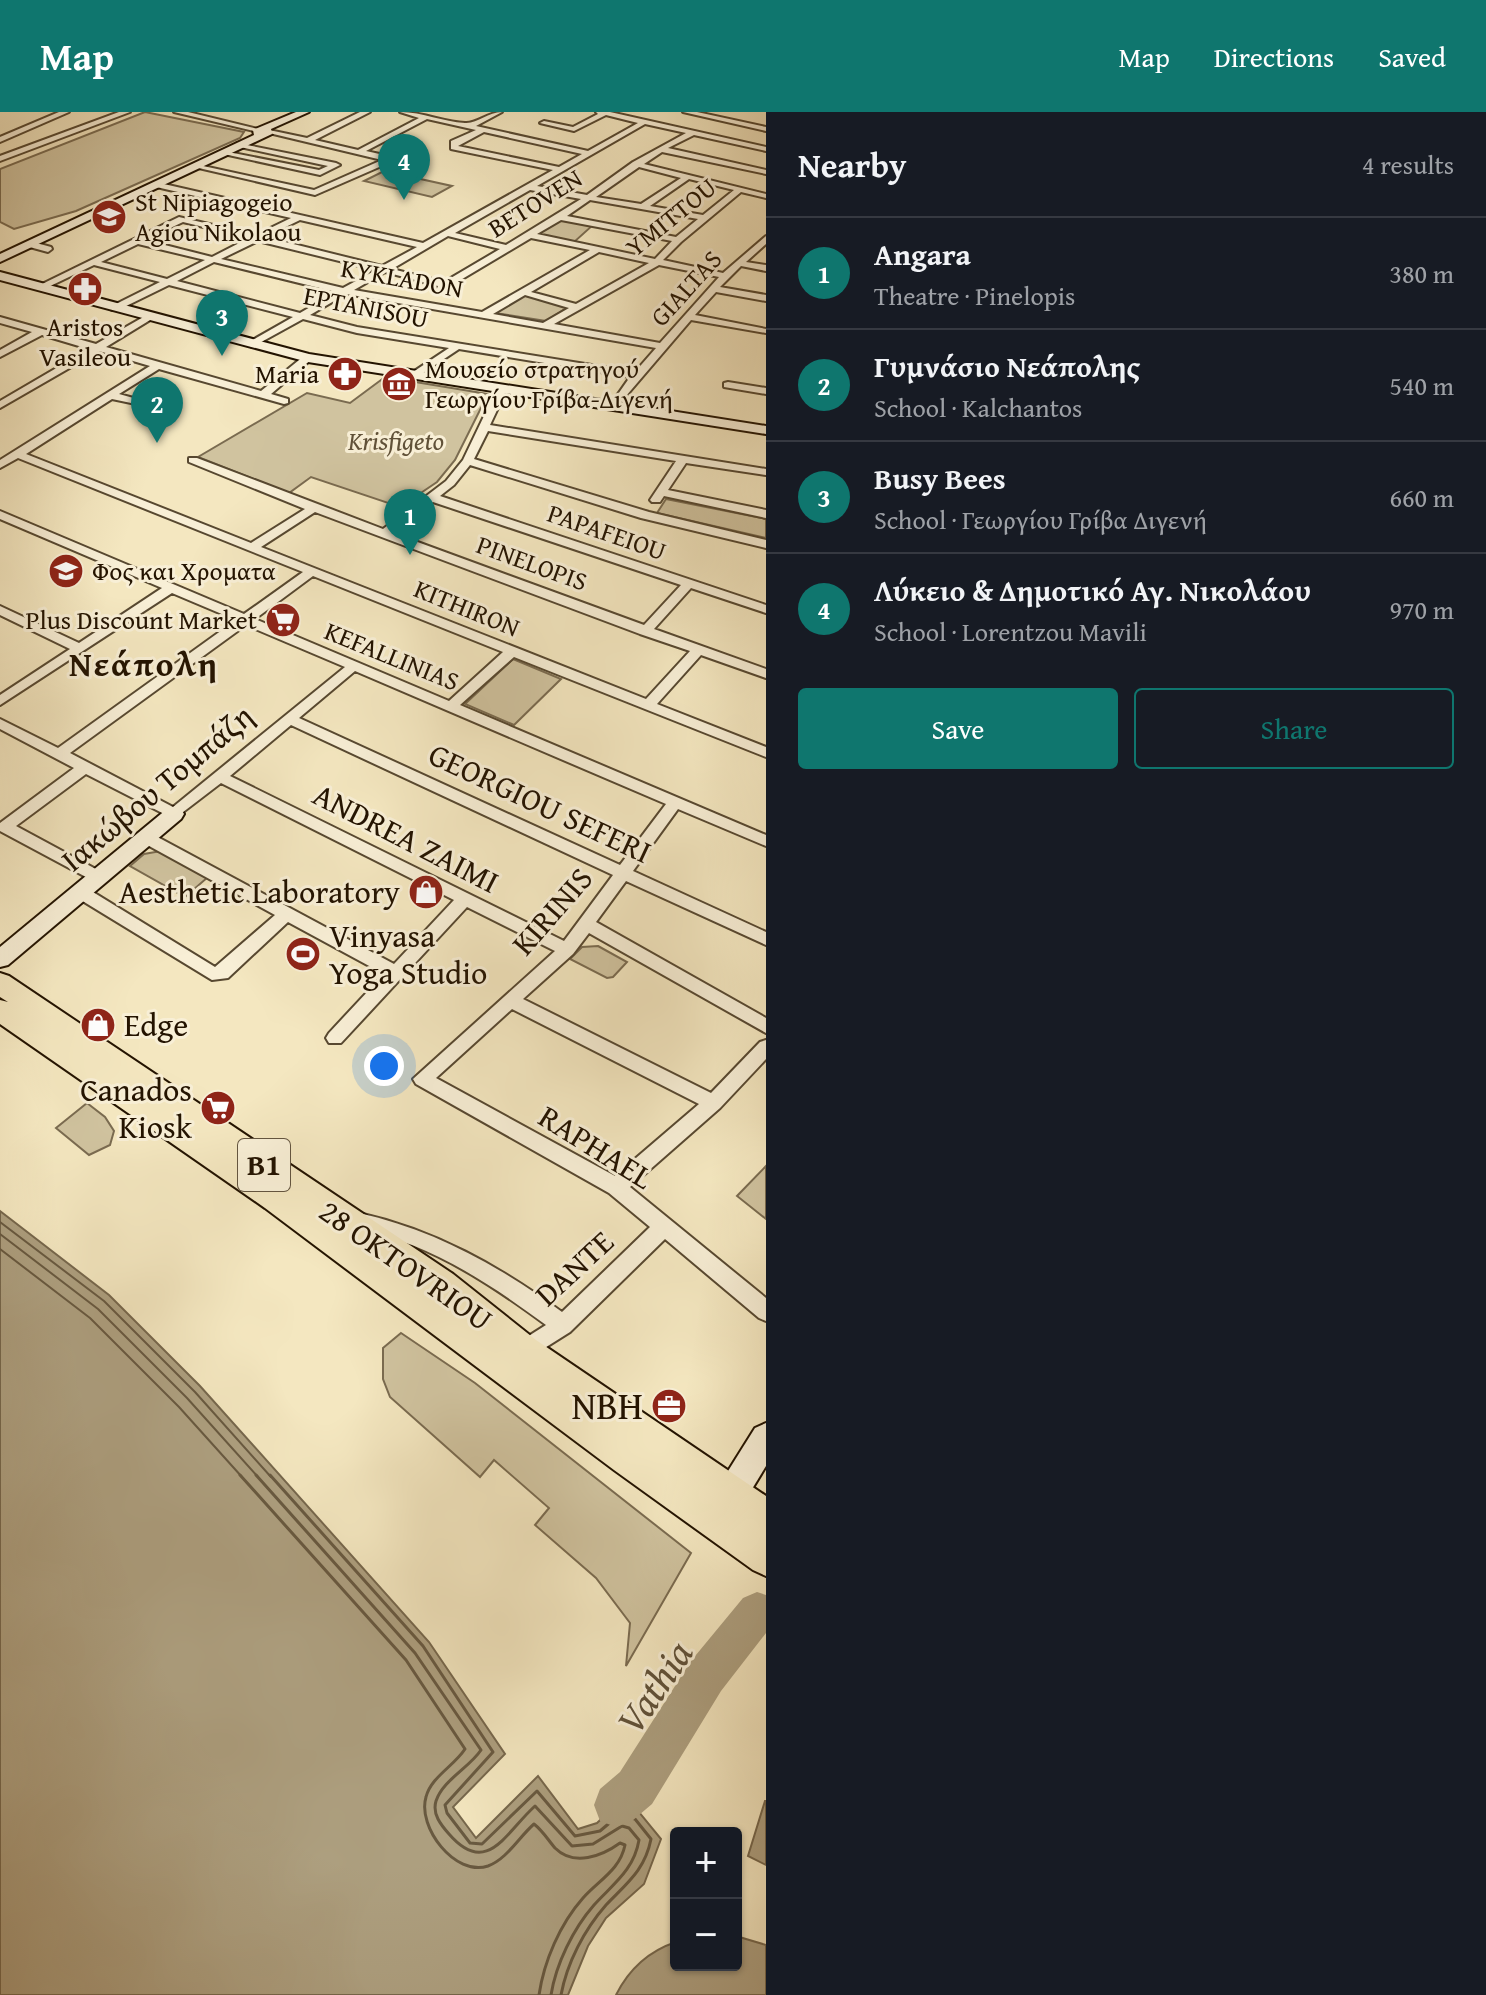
<!DOCTYPE html>
<html lang="en">
<head>
<meta charset="utf-8">
<style>
	:root { --surface:#171b24; --page:#20242c; --text:#f1f3f6; --muted:#9ea1a6; --line:#363941; --accent:#0f766e }
	body { margin:0; font-family:"Gentium Book Plus",serif; background:var(--page); color:var(--text) }
	.controls { position:absolute; right:24px; bottom:24px; display:grid; overflow:hidden; border-radius:8px; box-shadow:0 2px 6px #0004 }
	.controls button { width:72px; height:72px; display:grid; place-items:center; padding:0; border:0; border-bottom:2px solid var(--line); background:var(--surface); color:var(--text); font:40px sans-serif }
	.you { position:absolute; left:384px; top:954px; width:28px; height:28px; margin:-20px; border:6px solid #fff; border-radius:50%; background:#1a73e8; box-shadow:0 0 0 12px #1a73e833 }
	.badge { display:grid; place-items:center; width:52px; height:52px; border-radius:50%; background:var(--accent); color:#fff; font-size:26px; font-weight:700 }
	.pin { position:absolute; translate:-50% -66px; filter:drop-shadow(0 2px 4px #0008) }
	.pin::after { content:''; position:absolute; top:42px; width:28px; height:24px; background:inherit; clip-path:polygon(0 0,100% 0,50% 100%) }
	.list { margin:0; padding:0; list-style:none }
	h2 { display:flex; justify-content:space-between; align-items:center; height:104px; margin:0; padding:0 32px; font-size:34px }
	h2 small { font-size:26px; font-weight:400; color:var(--muted) }
	.list li { display:grid; grid-template-columns:52px 1fr auto; gap:24px; align-items:center; box-sizing:border-box; height:112px; padding:0 32px; border-top:2px solid var(--line) }
	.list b { display:block; font-size:30px; white-space:nowrap }
	.list p { margin:0; font-size:26px; white-space:nowrap; color:var(--muted) }
	.list em { font-size:26px; font-style:normal; color:var(--muted) }
	.actions { display:flex; gap:16px; padding:24px 32px }
	.actions a { flex:1; padding:18px 0; border:2px solid var(--accent); border-radius:8px; text-align:center; font-size:28px; color:var(--accent) }
	.actions .main { background:var(--accent); color:#fff }
	.map { position:relative; flex:none; width:766px; height:1883px; overflow:hidden }
	header { display:flex; align-items:center; gap:48px; box-sizing:border-box; height:112px; padding:0 40px; background:var(--accent); color:#fff }
	header strong { font-size:38px }
	nav { display:flex; gap:44px; margin-inline-start:auto; font-size:28px }
	main { display:flex }
	aside { flex:1; background:var(--surface) }
	.map>svg:first-child { display:block }
	.green { fill:#d0c39f; stroke:#7a6b50; stroke-width:2 }
	.water { fill:#ad9f7f; stroke:#76674c; stroke-width:2 }
	.lines { fill:none; stroke-linecap:round; stroke-linejoin:round }
	.shore-far1 { stroke:#685940; stroke-width:2 }
	.shore { stroke:#685940; stroke-width:3 }
	.river { fill:#ad9f7f; fill-rule:evenodd }
	.street-casing { stroke:#574830; stroke-width:4 }
	.secondary-casing { stroke:#231300; stroke-width:4 }
	.primary-casing { stroke:#231300; stroke-width:4 }
	.street { fill:#f8efd6; fill-rule:evenodd }
	.secondary { fill:#f8efd6; fill-rule:evenodd }
	.primary { fill:#f4e7c0; fill-rule:evenodd }
	.labels { text-anchor:middle; stroke-width:6; stroke-linejoin:round; paint-order:stroke }
	.far-poi-label { font-size:26px; fill:#231300; stroke:#f8efd6; text-anchor:start }
	.far-street-label { font-size:26px; fill:#231300; stroke:#f8efd6 }
	.far-park-label { font-size:26px; font-style:italic; fill:#605138; stroke:#f8efd6 }
	.shield { fill:#f8efd6; stroke:#635540; stroke-width:2 }
	.shield-label { font-size:30px; font-weight:bold; fill:#231300 }
	.street-label { font-size:32px; fill:#231300; stroke:#f8efd6 }
	.poi-label { font-size:32px; fill:#231300; stroke:#f8efd6; text-anchor:end }
	.far-district-label { font-size:34px; font-weight:bold; letter-spacing:2px; fill:#231300; stroke:#f8efd6 }
	.near-poi-label { font-size:38px; fill:#231300; stroke:#f8efd6; text-anchor:end }
	.near-water-label { font-size:40px; font-style:italic; fill:#615239; stroke:#f8efd6 }
</style>
</head>
<body>
<header>
<strong>Map</strong>
<nav><a>Map</a><a>Directions</a><a>Saved</a></nav>
</header>
<main>
<div class="map">
<svg width="766" height="1883" viewBox="0 0 766 1883">
	<rect width="100%" height="100%" fill="#f4e7c0"/>
	<filter id="stains"><feTurbulence type="fractalNoise" baseFrequency=".0025" numOctaves="4"/><feColorMatrix values="0 0 0 0 .2 0 0 0 0 .09 0 0 0 0 .02 0 0 0 .5 -.17"/></filter>
	<radialGradient id="worn" r=".72"><stop offset=".6" stop-color="#630" stop-opacity="0"/><stop offset="1" stop-color="#630" stop-opacity=".3"/></radialGradient>
	<g class="green">
		<polygon points="145,0 244,20 240,26 76,99 14,117 0,110 0,57"/>
		<polygon points="384,59 452,74 432,85 364,69"/>
		<polygon points="559,107 593,113 573,131 535,121"/>
		<polygon points="523,182 568,195 546,209 495,201"/>
		<polygon points="385,265 488,282 455,348 437,370 400,395 311,365 289,381 198,345 307,281 350,291"/>
		<polygon points="666,387 766,407 766,426 657,401"/>
		<polygon points="513,547 561,567 514,613 465,592"/>
		<polygon points="161,739 208,765 185,785 130,754 144,742"/>
		<polygon points="598,834 627,850 613,865 607,866 570,847 582,835"/>
		<polygon points="87,991 105,1005 114,1019 110,1033 89,1043 56,1016"/>
		<polygon points="766,1054 766,1107 737,1084"/>
		<polygon points="401,1221 475,1271 691,1441 626,1554 630,1511 596,1466 535,1413 549,1396 494,1348 480,1365 390,1285 383,1267 383,1236"/>
	</g>
	<g class="water">
		<polygon points="0,1099 109,1183 200,1274 429,1530 505,1642 453,1695 476,1726 538,1664 578,1717 597,1711 616,1693 639,1700 661,1727 644,1772 606,1806 588,1834 568,1883 0,1883"/>
		<polygon points="765,1689 766,1689 766,1753 748,1744"/>
		<path d="M 736,1824 L 766,1833 L 766,1883 L 616,1883 C 629,1857 649,1839 676,1830 L 676,1853 L 736,1853 Z"/>
	</g>
	<g class="lines">
		<g class="shore-far1">
			<polyline points="0,1110 104,1189 195,1280 271,1365"/>
			<polyline points="0,1122 98,1197 187,1286 258,1365"/>
			<polyline points="0,1137 90,1206 179,1295 242,1365"/>
		</g>
		<g class="shore">
			<path d="M 240,1363 L 406,1548 L 465,1637 C 454,1654 431,1665 426,1685 C 417,1715 455,1765 488,1754 C 507,1747 519,1725 534,1712 C 543,1719 548,1728 555,1736 C 574,1755 602,1744 620,1731 L 625,1733 C 620,1758 599,1768 583,1786 C 560,1812 544,1849 539,1883"/>
			<path d="M 256,1363 L 415,1541 L 481,1638 C 469,1656 443,1668 436,1689 C 432,1702 441,1713 449,1722 C 487,1766 506,1720 535,1694 L 572,1734 L 593,1732 L 622,1714 L 629,1716 L 639,1728 C 634,1758 613,1772 594,1793 C 573,1817 556,1852 551,1883"/>
			<path d="M 270,1363 L 423,1534 L 493,1640 L 445,1693 L 447,1701 L 470,1731 L 482,1732 L 537,1679 L 575,1724 L 600,1719 L 619,1703 L 635,1707 L 651,1727 C 645,1758 627,1771 606,1793 C 584,1818 567,1851 561,1883"/>
		</g>
		<polygon class="river" points="757,1480 766,1483 766,1521 721,1579 652,1692 632,1709 616,1715 600,1709 594,1693 600,1677 620,1660 691,1549 743,1486"/>
		<defs>
			<g id="street">
				<polygon points="59,0 69,0 0,30 0,25"/>
				<polygon points="119,0 130,0 0,49 0,44"/>
				<polygon points="174,0 188,0 262,18 258,20"/>
				<path d="M 360,0 L 370,0 L 315,28 L 358,38 L 419,6 L 400,0 C 423,0 443,10 465,11 C 477,12 488,0 502,0 L 476,14 L 588,39 L 638,11 L 606,3 L 574,19 L 540,11 L 544,9 L 573,15 L 598,2 L 596,0 L 610,0 L 766,35 L 766,39 L 694,23 L 668,36 L 766,58 L 766,62 L 662,40 L 644,52 L 766,82 L 766,86 L 741,80 L 681,130 L 663,148 L 723,161 L 766,124 L 766,132 L 746,150 L 766,153 L 766,159 L 741,154 L 720,175 L 766,183 L 766,189 L 716,180 L 695,203 L 766,217 L 766,221 L 691,208 L 614,298 L 609,295 L 630,265 L 459,237 L 414,267 L 410,266 L 410,262 L 449,236 L 357,221 L 303,207 L 252,235 L 247,232 L 249,230 L 293,205 L 169,173 L 118,198 L 112,198 L 112,194 L 160,170 L 94,153 L 44,177 L 36,175 L 179,105 L 256,123 L 291,106 L 152,74 L 155,70 L 423,131 L 553,58 L 451,37 L 451,29 L 476,18 L 427,7 L 366,39 L 393,45 L 393,49 L 315,83 L 190,54 L 194,52 L 314,78 L 382,48 L 265,20 L 269,18 L 307,26 ZM 645,12 L 686,21 L 633,50 L 587,83 L 537,74 ZM 484,20 L 582,42 L 559,55 L 458,34 ZM 639,55 L 681,66 L 641,92 L 596,85 ZM 689,67 L 734,78 L 703,103 L 650,94 ZM 530,78 L 581,87 L 506,133 L 455,121 ZM 590,88 L 698,107 L 676,125 L 567,104 ZM 300,108 L 417,135 L 382,154 L 265,125 ZM 561,108 L 672,129 L 655,147 L 537,122 ZM 183,110 L 249,126 L 212,145 L 145,128 ZM 448,124 L 500,137 L 444,170 L 392,157 ZM 531,126 L 590,138 L 482,200 L 354,178 L 385,160 L 438,174 L 436,179 L 442,179 ZM 258,129 L 376,158 L 343,176 L 221,147 ZM 138,132 L 205,148 L 167,167 L 101,150 ZM 599,140 L 649,151 L 576,192 L 531,180 ZM 214,150 L 336,180 L 300,201 L 177,169 ZM 659,153 L 719,165 L 660,231 L 554,212 ZM 346,182 L 656,236 L 635,260 L 357,215 L 310,203 ZM 525,183 L 569,196 L 543,211 L 493,202 Z"/>
				<polygon points="683,0 697,0 766,15 766,19"/>
				<polygon points="237,31 336,51 340,53 320,63 219,41 223,39 319,58 328,54 240,35"/>
				<polygon points="29,129 51,135 52,137 48,140 26,134"/>
				<path d="M 147,203 L 155,205 L 106,235 L 261,279 L 304,244 L 313,246 L 271,282 L 288,287 L 288,291 L 284,292 L 159,257 L 119,282 L 155,292 L 155,296 L 112,287 L 26,342 L 251,431 L 305,397 L 189,350 L 189,346 L 197,346 L 383,417 L 446,369 L 463,348 L 496,279 L 501,276 L 506,279 L 490,313 L 766,357 L 766,363 L 686,351 L 668,378 L 766,398 L 766,406 L 664,384 L 660,390 L 652,390 L 650,388 L 676,349 L 488,319 L 474,347 L 649,400 L 766,428 L 766,436 L 641,406 L 470,353 L 454,373 L 440,384 L 766,493 L 766,501 L 691,476 L 654,517 L 766,557 L 766,566 L 701,543 L 657,592 L 766,635 L 766,645 L 514,545 L 460,593 L 766,723 L 766,734 L 678,697 L 633,759 L 766,820 L 766,833 L 626,769 L 596,810 L 766,906 L 766,921 L 589,821 L 573,842 L 523,887 L 711,981 L 760,930 L 766,928 L 766,947 L 720,996 L 630,1075 L 766,1186 L 766,1209 L 759,1206 L 665,1127 L 570,1220 L 524,1249 L 516,1246 L 513,1239 L 516,1232 L 546,1213 C 504,1182 460,1152 412,1133 C 392,1126 372,1123 352,1116 L 349,1110 L 352,1104 L 359,1101 C 435,1118 499,1154 562,1200 L 650,1115 L 609,1081 L 416,972 L 413,967 L 555,839 L 467,795 L 341,931 L 329,931 L 326,926 L 329,921 L 384,862 L 288,810 L 228,866 L 212,868 L 76,785 L 74,781 L 76,777 L 88,777 L 215,855 L 275,803 L 140,729 L 137,725 L 140,721 L 150,721 L 394,852 L 454,788 L 221,671 L 174,707 L 86,662 L 16,714 L 105,762 L 107,766 L 99,772 L 0,719 L 0,711 L 74,656 L 0,617 L 0,607 L 58,636 L 236,508 L 172,481 L 0,593 L 0,583 L 70,537 L 0,503 L 0,494 L 79,531 L 162,476 L 0,407 L 0,399 L 244,502 L 303,460 L 18,346 L 0,356 L 0,348 L 150,254 L 99,239 L 0,296 L 0,289 L 89,237 L 42,223 L 0,245 L 0,238 L 32,220 L 0,211 L 0,205 L 96,232 ZM 433,390 L 681,473 L 644,513 L 393,421 ZM 315,400 L 640,522 L 690,539 L 646,587 L 261,435 ZM 313,464 L 503,540 L 449,589 L 255,507 ZM 246,513 L 345,555 L 173,695 L 70,641 ZM 355,559 L 666,692 L 620,753 L 299,606 ZM 291,613 L 613,763 L 564,829 L 230,664 ZM 512,897 L 699,992 L 615,1064 L 436,966 Z"/>
				<polygon points="728,270 766,276 766,282 724,275 724,271"/>
			</g>
			<g id="secondary">
				<polygon points="296,0 309,0 271,17 272,22 0,150 0,142 254,23 253,18"/>
				<polygon points="0,160 309,242 766,314 766,322 308,250 0,168"/>
				<polygon points="174,695 181,697 184,702 181,707 8,853 0,855 0,835 167,697"/>
				<polygon points="766,1311 766,1354 735,1405 724,1409 713,1405 709,1394 713,1383 755,1316"/>
			</g>
			<polygon id="primary" points="0,861 9,864 453,1162 536,1228 766,1384 766,1464 753,1458 614,1358 265,1096 0,912 0,888 8,890 0,885"/>
		</defs>
		<use href="#street" class="street-casing"/>
		<use href="#secondary" class="secondary-casing"/>
		<use href="#primary" class="primary-casing"/>
		<use href="#street" class="street"/>
		<use href="#secondary" class="secondary"/>
		<use href="#primary" class="primary"/>
	</g>
	<defs>
		<symbol id="school-disc" viewBox="-11 -11 22 22"><circle r="9.5" fill="#8f2418" stroke="#f8efd6"/><path d="M0-5L7-2L0 1L-7-2ZM-4 1L0 2.5L4 1V4Q0 6-4 4Z" fill="#fff"/></symbol>
		<symbol id="pharmacy-disc" viewBox="-11 -11 22 22"><circle r="9.5" fill="#8f2418" stroke="#f8efd6"/><path d="M-2-6h4v4h4v4h-4v4h-4v-4h-4v-4h4Z" fill="#fff"/></symbol>
		<symbol id="museum-disc" viewBox="-11 -11 22 22"><circle r="9.5" fill="#8f2418" stroke="#f8efd6"/><path d="M0-6L6-3V-2H-6V-3ZM-5-1h2V3h-2ZM-1-1h2V3h-2ZM3-1h2V3H3ZM-6 4H6V6H-6Z" fill="#fff"/></symbol>
		<symbol id="supermarket-disc" viewBox="-11 -11 22 22"><circle r="9.5" fill="#8f2418" stroke="#f8efd6"/><path d="M-6-5.5h2.5l.6 2H6L4.5 2H-2.5L-4.4-4H-6ZM-1.5 3.2a1.3 1.3 0 1 0 .1 0ZM3 3.2a1.3 1.3 0 1 0 .1 0Z" fill="#fff"/></symbol>
		<symbol id="shop-disc" viewBox="-11 -11 22 22"><circle r="9.5" fill="#8f2418" stroke="#f8efd6"/><path d="M-5-2.5h2.3a2.7 3.5 0 0 1 5.4 0H5L5.5 6h-11ZM-1.5-2.5h3a1.5 2.3 0 0 0-3 0Z" fill="#fff"/></symbol>
		<symbol id="stadium-disc" viewBox="-11 -11 22 22"><circle r="9.5" fill="#8f2418" stroke="#f8efd6"/><path d="M0-5a6.5 5 0 1 0 0 10a6.5 5 0 1 0 0-10ZM-3.5-1.8h7v3.6h-7Z" fill="#fff"/></symbol>
		<symbol id="office-disc" viewBox="-11 -11 22 22"><circle r="9.5" fill="#8f2418" stroke="#f8efd6"/><path d="M-6-3h4V-5.5h4V-3h4V5H-6ZM-1-4.5V-3h2v-1.5ZM-6 0V1H6V0Z" fill="#fff"/></symbol>
	</defs>
	<g fill-rule="evenodd">
		<use href="#school-disc" x="89" y="85" width="40" height="40"/>
		<use href="#pharmacy-disc" x="65" y="157" width="40" height="40"/>
		<use href="#pharmacy-disc" x="325" y="242" width="40" height="40"/>
		<use href="#museum-disc" x="379" y="252" width="40" height="40"/>
		<use href="#school-disc" x="46" y="439" width="40" height="40"/>
		<use href="#supermarket-disc" x="263" y="488" width="40" height="40"/>
		<use href="#shop-disc" x="406" y="760" width="40" height="40"/>
		<use href="#stadium-disc" x="283" y="822" width="40" height="40"/>
		<use href="#shop-disc" x="78" y="893" width="40" height="40"/>
		<use href="#supermarket-disc" x="198" y="976" width="40" height="40"/>
		<use href="#office-disc" x="649" y="1274" width="40" height="40"/>
	</g>
	<g class="labels">
		<g class="far-poi-label">
			<text x="135" y="99">St Nipiagogeio<tspan x="135" dy="30">Agiou Nikolaou</tspan></text>
			<text x="85" y="224" text-anchor="middle">Aristos<tspan x="85" dy="30">Vasileou</tspan></text>
			<text x="425" y="266">Μουσείο στρατηγού<tspan x="425" dy="30">Γεωργίου Γρίβα-Διγενή</tspan></text>
			<text x="319" y="271" text-anchor="end">Maria</text>
			<text x="92" y="468">Φος και Χροματα</text>
			<text x="257" y="517" text-anchor="end">Plus Discount Market</text>
		</g>
		<g class="far-street-label">
			<text transform="translate(535 91) rotate(-32)" y="9">BETOVEN</text>
			<text transform="translate(671 105) rotate(-39)" y="9">YMITTOU</text>
			<text transform="translate(402 166) rotate(10)" y="9">KYKLADON</text>
			<text transform="translate(686 176) rotate(-48)" y="9">GIALTAS</text>
			<text transform="translate(366 195) rotate(11)" y="9">EPTANISOU</text>
			<text transform="translate(607 420) rotate(19)" y="9">PAPAFEIOU</text>
			<text transform="translate(532 451) rotate(20)" y="9">PINELOPIS</text>
			<text transform="translate(467 496) rotate(22)" y="9">KITHIRON</text>
			<text transform="translate(392 544) rotate(22)" y="9">KEFALLINIAS</text>
		</g>
		<g class="far-park-label">
			<text x="396" y="338">Krisfigeto</text>
		</g>
		<rect class="shield" x="238" y="1027" width="52" height="52" rx="6"/>
		<g class="shield-label">
			<text x="264" y="1063">B1</text>
		</g>
		<g class="street-label">
			<text transform="translate(157 676) rotate(-40)" y="11">Ιακώβου Τομπάζη</text>
			<text transform="translate(540 691) rotate(25)" y="11">GEORGIOU SEFERI</text>
			<text transform="translate(406 726) rotate(27)" y="11">ANDREA ZAIMI</text>
			<text transform="translate(552 799) rotate(-49)" y="11">KIRINIS</text>
			<text transform="translate(596 1035) rotate(32)" y="11">RAPHAEL</text>
			<text transform="translate(406 1153) rotate(35)" y="11">28 OKTOVRIOU</text>
			<text transform="translate(574 1156) rotate(-43)" y="11">DANTE</text>
		</g>
		<g class="poi-label">
			<text x="400" y="791">Aesthetic Laboratory</text>
			<text x="329" y="835" text-anchor="start">Vinyasa<tspan x="329" dy="37">Yoga Studio</tspan></text>
			<text x="124" y="924" text-anchor="start">Edge</text>
			<text x="192" y="989">Canados<tspan x="192" dy="37">Kiosk</tspan></text>
		</g>
		<g class="far-district-label">
			<text x="144" y="564">Νεάπολη</text>
		</g>
		<g class="near-poi-label">
			<text x="643" y="1307">NBH</text>
		</g>
		<g class="near-water-label">
			<text transform="translate(654 1575) rotate(-56)" y="14">Vathia</text>
		</g>
	</g>
	<rect width="100%" height="100%" filter="url(#stains)"/>
	<rect width="100%" height="100%" fill="url(#worn)"/>
</svg>
<div class="controls">
<button>+</button>
<button>−</button>
</div>
<div class="you"></div>
<div class="pin badge" style="left:410px;top:443px">1</div>
<div class="pin badge" style="left:157px;top:331px">2</div>
<div class="pin badge" style="left:222px;top:244px">3</div>
<div class="pin badge" style="left:404px;top:88px">4</div>
</div>
<aside>
<h2>Nearby<small>4 results</small></h2>
<ul class="list">
<li><span class="badge">1</span><div><b>Angara</b><p>Theatre · Pinelopis</p></div><em>380 m</em></li>
<li><span class="badge">2</span><div><b>Γυμνάσιο Νεάπολης</b><p>School · Kalchantos</p></div><em>540 m</em></li>
<li><span class="badge">3</span><div><b>Busy Bees</b><p>School · Γεωργίου Γρίβα Διγενή</p></div><em>660 m</em></li>
<li><span class="badge">4</span><div><b>Λύκειο &amp; Δημοτικό Αγ. Νικολάου</b><p>School · Lorentzou Mavili</p></div><em>970 m</em></li>
</ul>
<div class="actions"><a class="main">Save</a><a>Share</a></div>
</aside>
</main>
</body>
</html>
